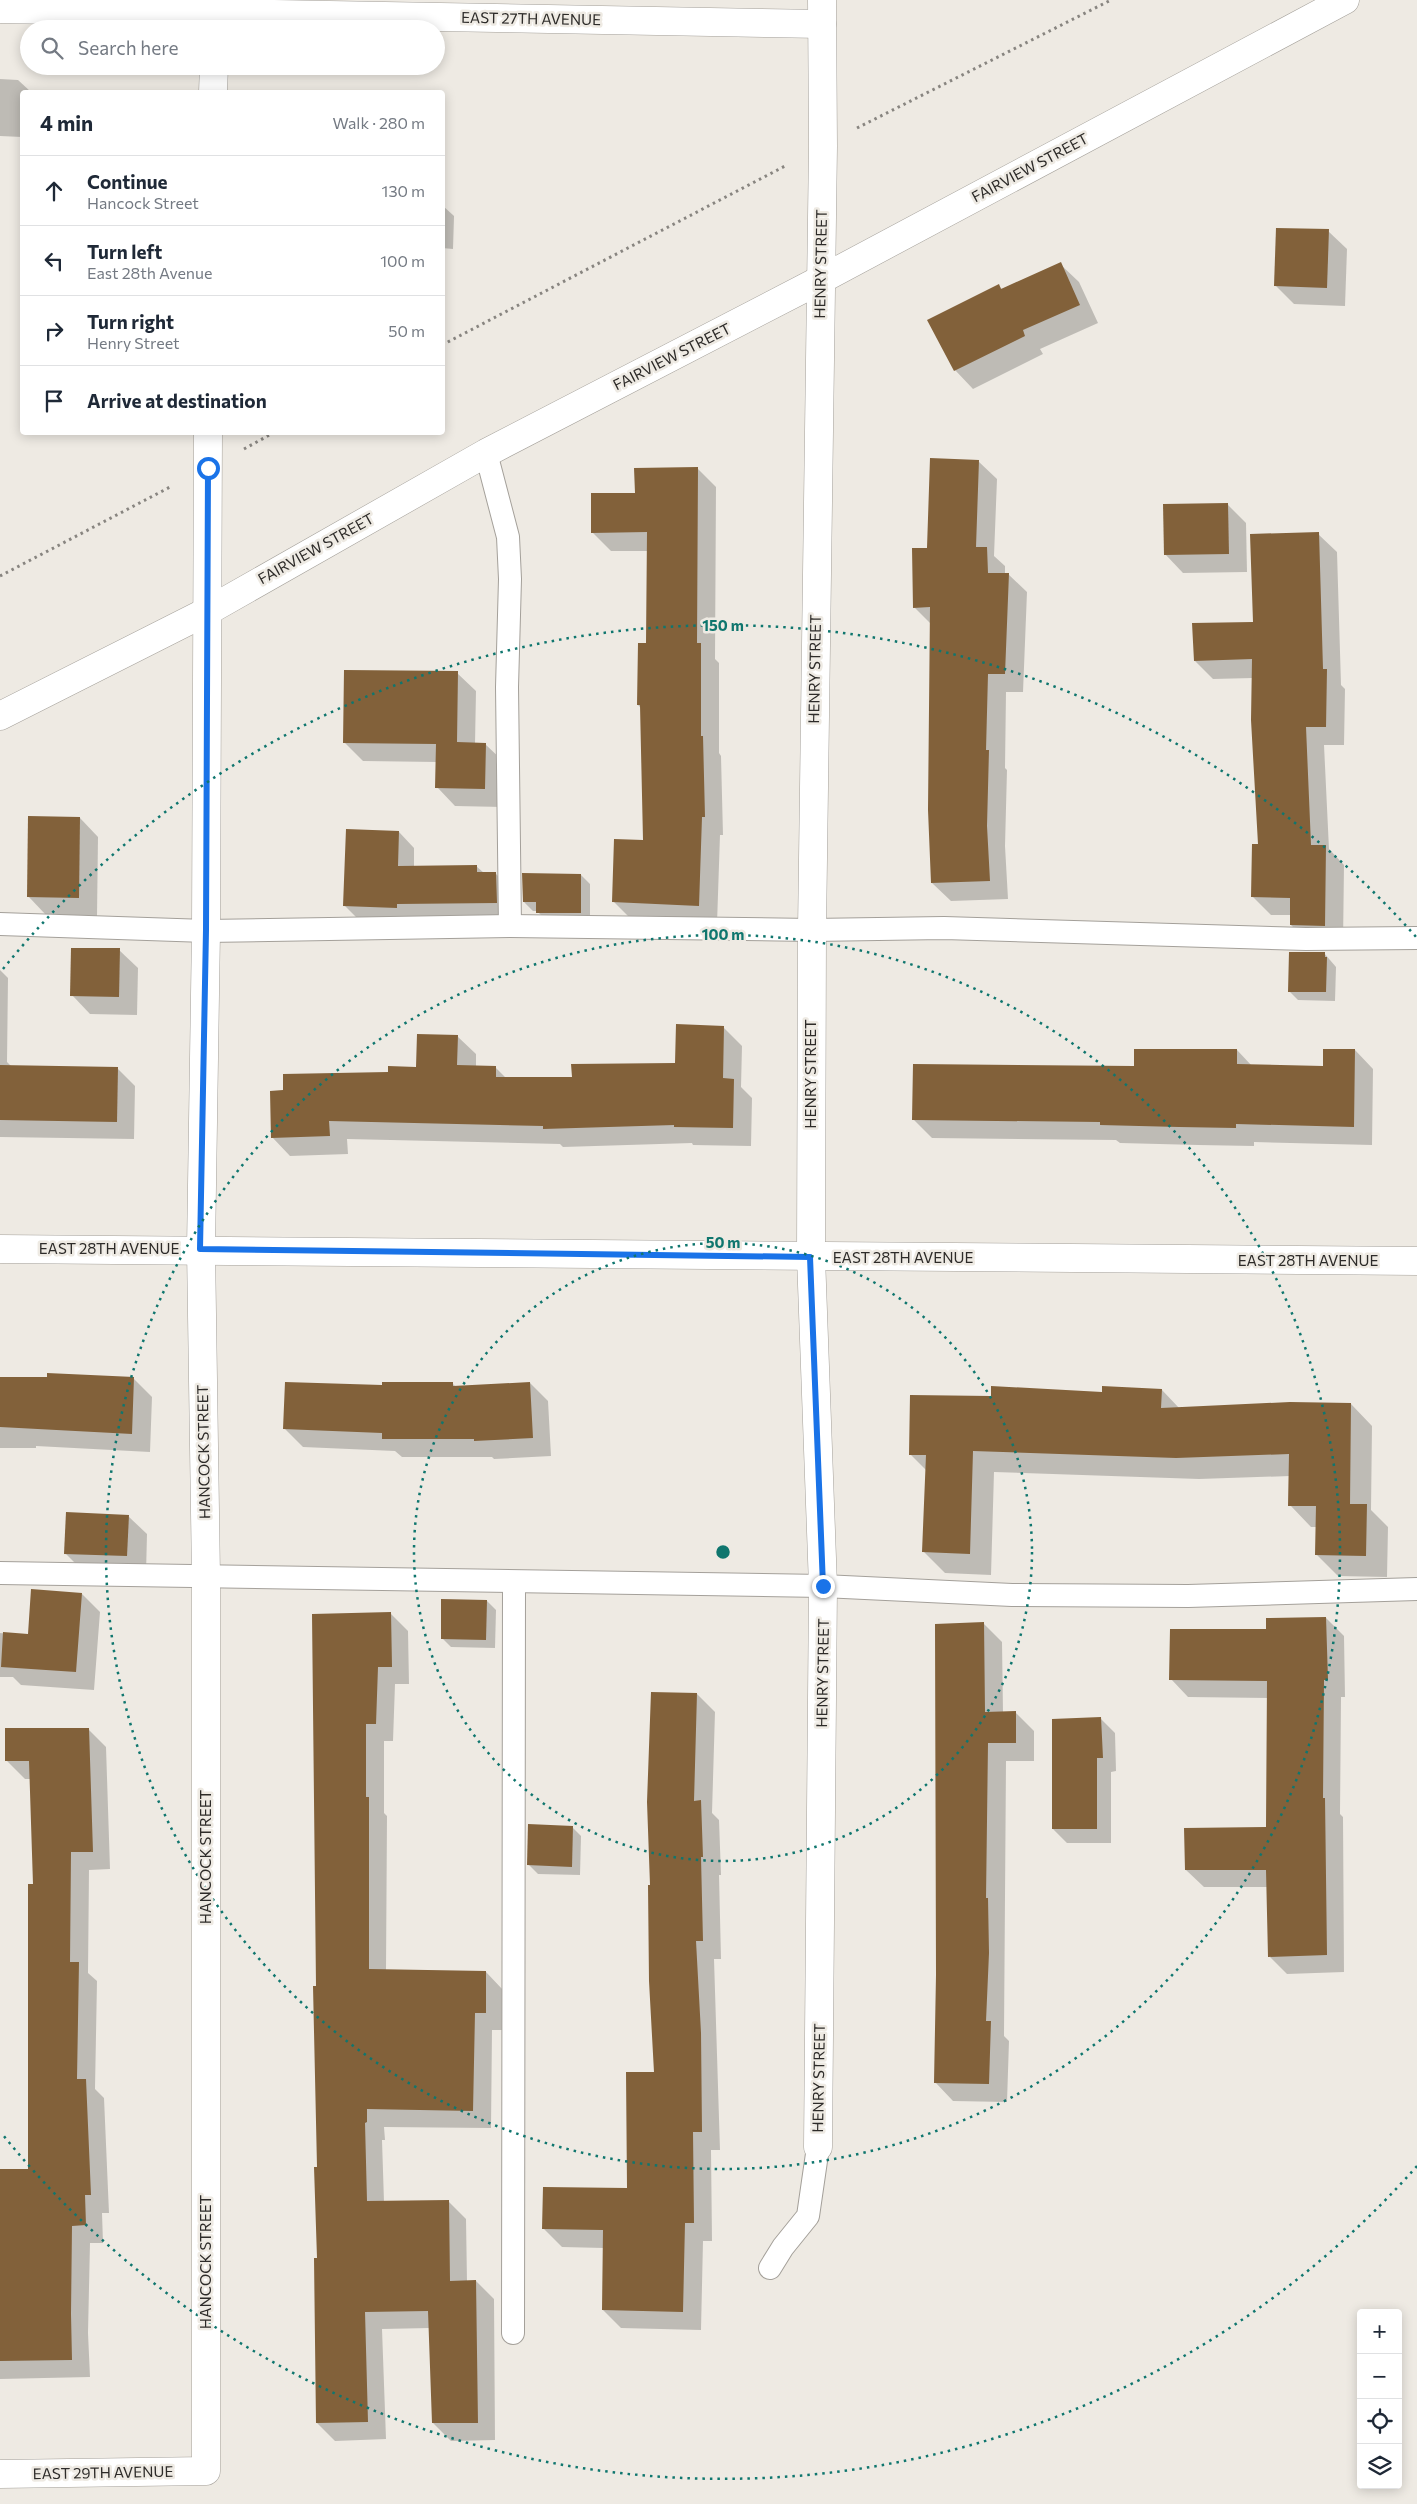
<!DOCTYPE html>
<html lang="en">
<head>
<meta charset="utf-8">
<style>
	:root { --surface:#fff; --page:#f2f2f3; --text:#1f2937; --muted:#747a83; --line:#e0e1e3 }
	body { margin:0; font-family:Commissioner,sans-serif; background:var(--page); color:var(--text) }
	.controls { position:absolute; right:15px; bottom:15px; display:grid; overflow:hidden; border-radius:5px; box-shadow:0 2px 12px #0003 }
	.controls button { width:45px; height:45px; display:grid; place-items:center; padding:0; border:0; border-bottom:1px solid var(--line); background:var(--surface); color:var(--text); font:25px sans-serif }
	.stop { position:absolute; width:15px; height:15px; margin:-11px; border:4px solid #1a73e8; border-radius:50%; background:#fff }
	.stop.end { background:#1a73e8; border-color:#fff; box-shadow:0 1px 5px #0008 }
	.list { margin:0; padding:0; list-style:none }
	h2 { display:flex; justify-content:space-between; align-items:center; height:65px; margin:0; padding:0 20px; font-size:21px }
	h2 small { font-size:16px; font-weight:400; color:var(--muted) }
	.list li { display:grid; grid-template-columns:32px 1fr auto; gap:15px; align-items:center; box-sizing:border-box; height:70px; padding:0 20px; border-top:1px solid var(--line) }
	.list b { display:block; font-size:19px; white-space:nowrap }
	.list p { margin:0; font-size:16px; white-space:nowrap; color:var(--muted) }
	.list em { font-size:16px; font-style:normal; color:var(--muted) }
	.icon { flex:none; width:28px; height:28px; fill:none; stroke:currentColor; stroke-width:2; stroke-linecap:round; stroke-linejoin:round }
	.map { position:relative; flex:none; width:1417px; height:2504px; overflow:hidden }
	.search { position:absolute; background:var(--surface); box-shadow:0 2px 12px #0003; left:20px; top:20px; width:425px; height:55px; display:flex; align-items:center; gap:12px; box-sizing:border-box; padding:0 18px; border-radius:28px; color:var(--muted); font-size:19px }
	.panel { position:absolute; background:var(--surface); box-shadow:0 2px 12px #0003; left:20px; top:90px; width:425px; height:345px; border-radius:5px }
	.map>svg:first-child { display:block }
	.shadow { fill:#0003 }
	.building { fill:#82613a }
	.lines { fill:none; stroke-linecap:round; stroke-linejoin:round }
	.service-casing { stroke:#a4a09a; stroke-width:24 }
	.minor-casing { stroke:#a4a09a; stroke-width:29 }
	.tertiary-casing { stroke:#a4a09a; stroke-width:29 }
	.path { stroke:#888580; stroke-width:3; stroke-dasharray:2.5 4; stroke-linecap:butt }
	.service { stroke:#fff; stroke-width:22 }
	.minor { stroke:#fff; stroke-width:28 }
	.tertiary { stroke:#fff; stroke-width:28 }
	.route { stroke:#1a73e8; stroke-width:6 }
	.ring { fill:none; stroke:#0f766e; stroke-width:2.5; stroke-dasharray:2.5 5 }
	.labels { text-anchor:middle; stroke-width:5; stroke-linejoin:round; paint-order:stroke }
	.street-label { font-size:15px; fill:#2d2b29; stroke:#eeeae3 }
	.centre { fill:#0f766e; stroke:#eeeae3; stroke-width:2.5 }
	.ring-label { font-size:15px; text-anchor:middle; font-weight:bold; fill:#0f766e; stroke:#eeeae3; stroke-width:5; stroke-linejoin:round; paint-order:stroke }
</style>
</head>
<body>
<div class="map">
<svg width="1417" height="2504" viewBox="0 0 1417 2504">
	<rect width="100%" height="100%" fill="#eeeae3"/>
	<g class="shadow">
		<polygon points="0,79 18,80 31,92 22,92 22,137 0,136"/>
		<polygon points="442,205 454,216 453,249 442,248"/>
		<polygon points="1328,231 1347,249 1345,306 1294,304 1276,286"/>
		<polygon points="1060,264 1079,282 1098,323 1040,349 1043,354 973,389 955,370 999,286 1002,289"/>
		<polygon points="978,461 997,479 994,556 1005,566 1005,574 1008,574 1027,592 1023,692 1006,692 1005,768 1007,770 1005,846 1008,899 951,901 932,883 931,624 914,607 928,549"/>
		<polygon points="697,468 716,487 715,659 719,663 719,753 721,756 723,835 720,835 717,924 632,920 614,902 644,841 641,708 638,705 647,644 648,551 611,551 592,532 636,494"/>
		<polygon points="1227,504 1246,523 1247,572 1183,573 1165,554"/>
		<polygon points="1318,534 1337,552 1341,685 1345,689 1344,745 1324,745 1329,849 1344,865 1343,944 1309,943 1291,925 1291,915 1271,915 1252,896 1259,845 1253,678 1213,679 1195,661 1254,623"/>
		<polygon points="457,673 476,691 475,744 485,744 504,762 503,807 455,806 437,787 437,762 363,761 344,742"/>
		<polygon points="80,818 98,837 97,916 46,915 28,896"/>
		<polygon points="399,832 414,848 414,867 476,866 484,873 496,874 511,889 512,918 360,921 344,905"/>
		<polygon points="581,875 590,884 590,922 547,921 537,911 533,911 524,902"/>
		<polygon points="119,950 138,968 137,1015 90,1014 72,995"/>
		<polygon points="1324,953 1336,967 1335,1001 1298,1000 1289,991"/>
		<polygon points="0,970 8,978 7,1062 11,1066 117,1068 135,1086 134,1139 0,1137"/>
		<polygon points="723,1027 742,1046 741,1087 752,1098 751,1146 693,1145 692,1143 563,1147 560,1144 347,1139 348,1154 290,1156 272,1137 389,1073 417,1068 457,1036 476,1054 476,1067 495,1067 506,1078 573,1078 676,1064"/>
		<polygon points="1237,1050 1252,1066 1324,1067 1355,1050 1373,1069 1372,1145 1254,1142 1254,1146 1198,1145 1120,1143 1116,1140 932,1138 913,1119 1135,1067"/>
		<polygon points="0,1378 134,1379 152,1397 150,1452 36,1446 36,1448 0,1448"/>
		<polygon points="452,1383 456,1387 530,1383 548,1401 551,1456 494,1459 492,1457 402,1457 395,1451 303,1447 285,1429 383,1386"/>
		<polygon points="1162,1390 1180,1409 1351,1404 1372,1426 1371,1510 1388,1527 1387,1577 1338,1576 1316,1554 1317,1527 1311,1527 1290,1505 1290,1476 1199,1479 994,1472 991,1575 945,1573 924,1552 927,1471 910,1454 992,1398"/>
		<polygon points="128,1516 147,1534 146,1574 84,1572 65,1553"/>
		<polygon points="82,1594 100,1612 94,1690 21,1685 13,1677 0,1677 0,1633 29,1636"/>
		<polygon points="487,1601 496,1610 495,1648 451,1647 442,1638"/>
		<polygon points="390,1613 408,1631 409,1684 395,1684 393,1741 384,1741 384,1813 387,1816 386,1970 486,1972 503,1990 503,2030 492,2030 491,2128 384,2127 385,2140 382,2140 384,2202 448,2201 466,2219 467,2282 476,2281 494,2299 495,2440 451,2441 433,2423 430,2328 382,2329 386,2439 335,2441 317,2423 318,2168 315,1671"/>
		<polygon points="1326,1618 1344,1636 1345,1697 1341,1697 1340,1814 1343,1817 1344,1972 1287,1974 1269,1956 1268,1887 1204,1887 1186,1870 1267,1828 1268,1698 1188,1697 1171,1679 1267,1630"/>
		<polygon points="983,1623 1002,1642 1003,1713 1015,1712 1034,1731 1034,1761 1006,1761 1004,2036 1009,2041 1007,2102 953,2101 935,2082"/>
		<polygon points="697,1694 715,1712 712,1813 719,1820 721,1875 719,1875 721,1959 714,1959 720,2150 711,2150 712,2241 703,2241 701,2330 621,2328 603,2310 604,2248 562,2247 544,2229 629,2189 655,2073 651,1886"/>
		<polygon points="1101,1719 1115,1733 1116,1771 1111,1772 1111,1843 1067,1843 1053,1829"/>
		<polygon points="88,1729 106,1747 110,1869 89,1870 88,1973 97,1981 95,2089 104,2098 109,2213 102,2213 103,2243 90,2243 88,2333 90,2377 0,2379 0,2171 30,2170 35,1885 31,1779 25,1779 7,1761"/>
		<polygon points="572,1827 581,1836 580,1875 538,1874 529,1865"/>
	</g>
	<g class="building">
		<polygon points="1276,228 1329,229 1327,288 1274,286"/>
		<polygon points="1061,262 1080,305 1023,330 1025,336 954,371 927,320 999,284 1001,289"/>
		<polygon points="930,458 979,460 976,547 987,547 988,573 1009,573 1005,674 988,674 986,750 989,750 987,826 990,881 931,883 928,810 930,607 913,608 912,548 927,548"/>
		<polygon points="698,467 697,643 701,643 701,736 703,736 705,817 702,817 699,906 612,902 614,839 643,840 640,705 637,705 638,643 646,643 647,532 591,533 591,493 635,493 634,468"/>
		<polygon points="1228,503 1229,554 1164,555 1163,504"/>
		<polygon points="1319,532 1323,669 1327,669 1326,727 1306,727 1311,845 1326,845 1325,926 1290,925 1290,898 1251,897 1252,844 1258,844 1251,720 1252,659 1194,661 1192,623 1253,622 1250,534"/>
		<polygon points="344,670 458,671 457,742 486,743 485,789 435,788 436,744 343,743"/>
		<polygon points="28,816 80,817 79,898 27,897"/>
		<polygon points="346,829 399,831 398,866 477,865 477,872 496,872 497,903 397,904 397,908 343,906"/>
		<polygon points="522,873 581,874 581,913 536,913 536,902 523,902"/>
		<polygon points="71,948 120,948 119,997 70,996"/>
		<polygon points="1289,952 1325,952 1325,957 1327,957 1326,992 1288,992"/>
		<polygon points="676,1024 724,1026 723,1078 734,1079 733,1128 674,1127 674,1125 543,1129 543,1126 329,1121 330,1136 271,1138 270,1091 283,1090 283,1074 388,1072 388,1066 416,1067 417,1034 458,1035 457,1065 496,1066 496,1077 572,1077 571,1064 675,1063"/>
		<polygon points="1134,1049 1237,1049 1237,1064 1323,1066 1323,1049 1355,1049 1354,1127 1236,1124 1236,1128 1179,1127 1100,1125 1100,1122 912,1120 913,1064 1134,1066"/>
		<polygon points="0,1065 118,1067 117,1122 0,1120"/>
		<polygon points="47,1373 134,1377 132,1434 0,1427 0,1377 47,1377"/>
		<polygon points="285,1382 382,1385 382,1382 453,1382 453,1386 530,1382 533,1438 474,1441 474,1439 382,1439 382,1433 283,1429"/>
		<polygon points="991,1386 1102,1392 1102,1386 1162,1389 1161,1408 1290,1402 1351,1403 1350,1504 1367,1504 1366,1556 1315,1555 1316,1506 1288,1506 1289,1454 1176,1458 973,1451 970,1554 922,1552 926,1455 909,1455 910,1395 991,1396"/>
		<polygon points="66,1512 129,1515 127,1556 64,1554"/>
		<polygon points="31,1589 82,1593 76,1672 1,1667 3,1632 28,1634"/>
		<polygon points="441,1599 487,1600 486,1640 441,1639"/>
		<polygon points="391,1612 392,1667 378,1667 376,1724 366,1724 366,1797 369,1797 369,1969 486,1971 486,2013 475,2013 473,2111 367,2109 367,2122 365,2123 367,2201 449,2200 450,2281 476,2280 478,2423 432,2423 428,2311 365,2312 368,2422 316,2423 314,2258 317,2258 314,2167 317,2167 313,1986 316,1986 312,1614"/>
		<polygon points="1326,1617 1328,1680 1324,1680 1323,1798 1325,1798 1327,1955 1268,1957 1266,1870 1185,1870 1184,1828 1266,1827 1267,1681 1169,1680 1170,1629 1266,1629 1266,1618"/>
		<polygon points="984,1622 985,1712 1016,1711 1016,1743 988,1743 986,1898 988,1898 989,1953 986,2021 991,2021 989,2084 934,2083 936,1975 935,1624"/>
		<polygon points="651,1692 697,1693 694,1801 701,1800 703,1857 701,1857 703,1941 696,1941 701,2033 702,2132 693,2132 694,2223 685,2223 683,2312 602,2310 603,2230 542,2229 543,2187 627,2188 626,2072 654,2072 649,1981 648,1885 650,1885 647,1802"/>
		<polygon points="1101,1717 1103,1758 1097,1758 1097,1829 1052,1829 1052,1719"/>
		<polygon points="5,1728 89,1728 93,1852 71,1852 70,1962 79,1962 77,2079 86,2079 91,2195 85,2195 86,2225 72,2226 71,2314 72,2360 0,2361 0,2169 28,2169 28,1884 33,1884 29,1761 5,1761"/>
		<polygon points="528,1824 573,1826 572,1867 527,1865"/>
	</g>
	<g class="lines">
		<defs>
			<g id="service">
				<polyline points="486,453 508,537 510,579 507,687 510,926"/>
				<polyline points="0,924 206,931 510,926 812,930 944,928 1306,939 1417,938"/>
				<polyline points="0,1573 823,1586 1012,1595 1188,1596 1417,1589"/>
				<polyline points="770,2268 783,2247 808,2216 818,2147"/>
				<polyline points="513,2333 514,1582"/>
			</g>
			<g id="minor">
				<polyline points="0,9 822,24"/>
				<polyline points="213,92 214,66"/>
				<polyline points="0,1249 1417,1261"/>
				<polyline points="818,2147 823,1586 811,1257 812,930 823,146 822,0"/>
				<polyline points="0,2474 206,2471 206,1577 201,1249 206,931 208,432"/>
			</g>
			<polyline id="tertiary" points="0,716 206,612 486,453 820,280 1345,0"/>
		</defs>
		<use href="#service" class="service-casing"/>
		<use href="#minor" class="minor-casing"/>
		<use href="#tertiary" class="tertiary-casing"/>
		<g class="path">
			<polyline points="857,128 1111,0"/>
			<polyline points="442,345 787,165"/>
			<polyline points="244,449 275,432"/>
			<polyline points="0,576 172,486"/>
		</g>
		<use href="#service" class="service"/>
		<use href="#minor" class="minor"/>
		<use href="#tertiary" class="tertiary"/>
	</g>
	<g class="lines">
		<polyline class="route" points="208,468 206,930 200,1249 810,1257 823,1586"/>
	</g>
	<g class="ring">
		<circle cx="723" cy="1552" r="309"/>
		<circle cx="723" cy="1552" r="617"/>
		<path d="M1417 2166A926 926 0 0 1 3 2135M3 969A926 926 0 0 1 1417 938"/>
	</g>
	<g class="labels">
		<g class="street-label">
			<text transform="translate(531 19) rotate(1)" y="5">EAST 27TH AVENUE</text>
			<text transform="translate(1030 168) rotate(-28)" y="5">FAIRVIEW STREET</text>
			<text transform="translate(821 264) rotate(-89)" y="5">HENRY STREET</text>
			<text transform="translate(672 357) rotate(-27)" y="5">FAIRVIEW STREET</text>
			<text transform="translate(316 549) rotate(-29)" y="5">FAIRVIEW STREET</text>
			<text transform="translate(815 669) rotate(-89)" y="5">HENRY STREET</text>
			<text transform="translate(811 1074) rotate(-90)" y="5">HENRY STREET</text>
			<text x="109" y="1254">EAST 28TH AVENUE</text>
			<text x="903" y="1263">EAST 28TH AVENUE</text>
			<text x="1308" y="1266">EAST 28TH AVENUE</text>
			<text transform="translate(204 1452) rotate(-91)" y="5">HANCOCK STREET</text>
			<text transform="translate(823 1673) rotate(-89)" y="5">HENRY STREET</text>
			<text transform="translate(206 1857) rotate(-90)" y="5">HANCOCK STREET</text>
			<text transform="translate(819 2078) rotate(-89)" y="5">HENRY STREET</text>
			<text transform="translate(206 2262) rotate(-90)" y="5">HANCOCK STREET</text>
			<text transform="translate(103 2473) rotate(-1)" y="5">EAST 29TH AVENUE</text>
		</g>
	</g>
	<circle cx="723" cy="1552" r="8" class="centre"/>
	<g class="ring-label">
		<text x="723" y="631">150 m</text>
		<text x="723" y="940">100 m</text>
		<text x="723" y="1248">50 m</text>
	</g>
</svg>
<div class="controls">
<button>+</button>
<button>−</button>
<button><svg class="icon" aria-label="locate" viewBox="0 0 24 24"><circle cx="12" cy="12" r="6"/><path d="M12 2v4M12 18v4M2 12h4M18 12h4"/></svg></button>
<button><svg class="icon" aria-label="layers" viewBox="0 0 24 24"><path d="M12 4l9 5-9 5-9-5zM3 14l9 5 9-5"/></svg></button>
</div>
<div class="stop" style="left:208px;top:468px"></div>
<div class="stop end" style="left:823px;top:1586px"></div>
<div class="search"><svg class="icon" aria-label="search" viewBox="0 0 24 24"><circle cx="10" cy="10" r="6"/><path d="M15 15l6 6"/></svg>Search here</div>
<section class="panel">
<h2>4 min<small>Walk · 280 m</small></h2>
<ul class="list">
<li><svg class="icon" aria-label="ahead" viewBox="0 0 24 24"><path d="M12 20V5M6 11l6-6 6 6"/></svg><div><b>Continue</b><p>Hancock Street</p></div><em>130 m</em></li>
<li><svg class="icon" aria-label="left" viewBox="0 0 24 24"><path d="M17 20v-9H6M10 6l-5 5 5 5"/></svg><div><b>Turn left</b><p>East 28th Avenue</p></div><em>100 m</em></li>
<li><svg class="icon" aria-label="right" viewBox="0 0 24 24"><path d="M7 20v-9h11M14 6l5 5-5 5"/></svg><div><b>Turn right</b><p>Henry Street</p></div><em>50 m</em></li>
<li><svg class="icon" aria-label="arrive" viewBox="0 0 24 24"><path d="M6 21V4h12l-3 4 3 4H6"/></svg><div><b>Arrive at destination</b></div></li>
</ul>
</section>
</div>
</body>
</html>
